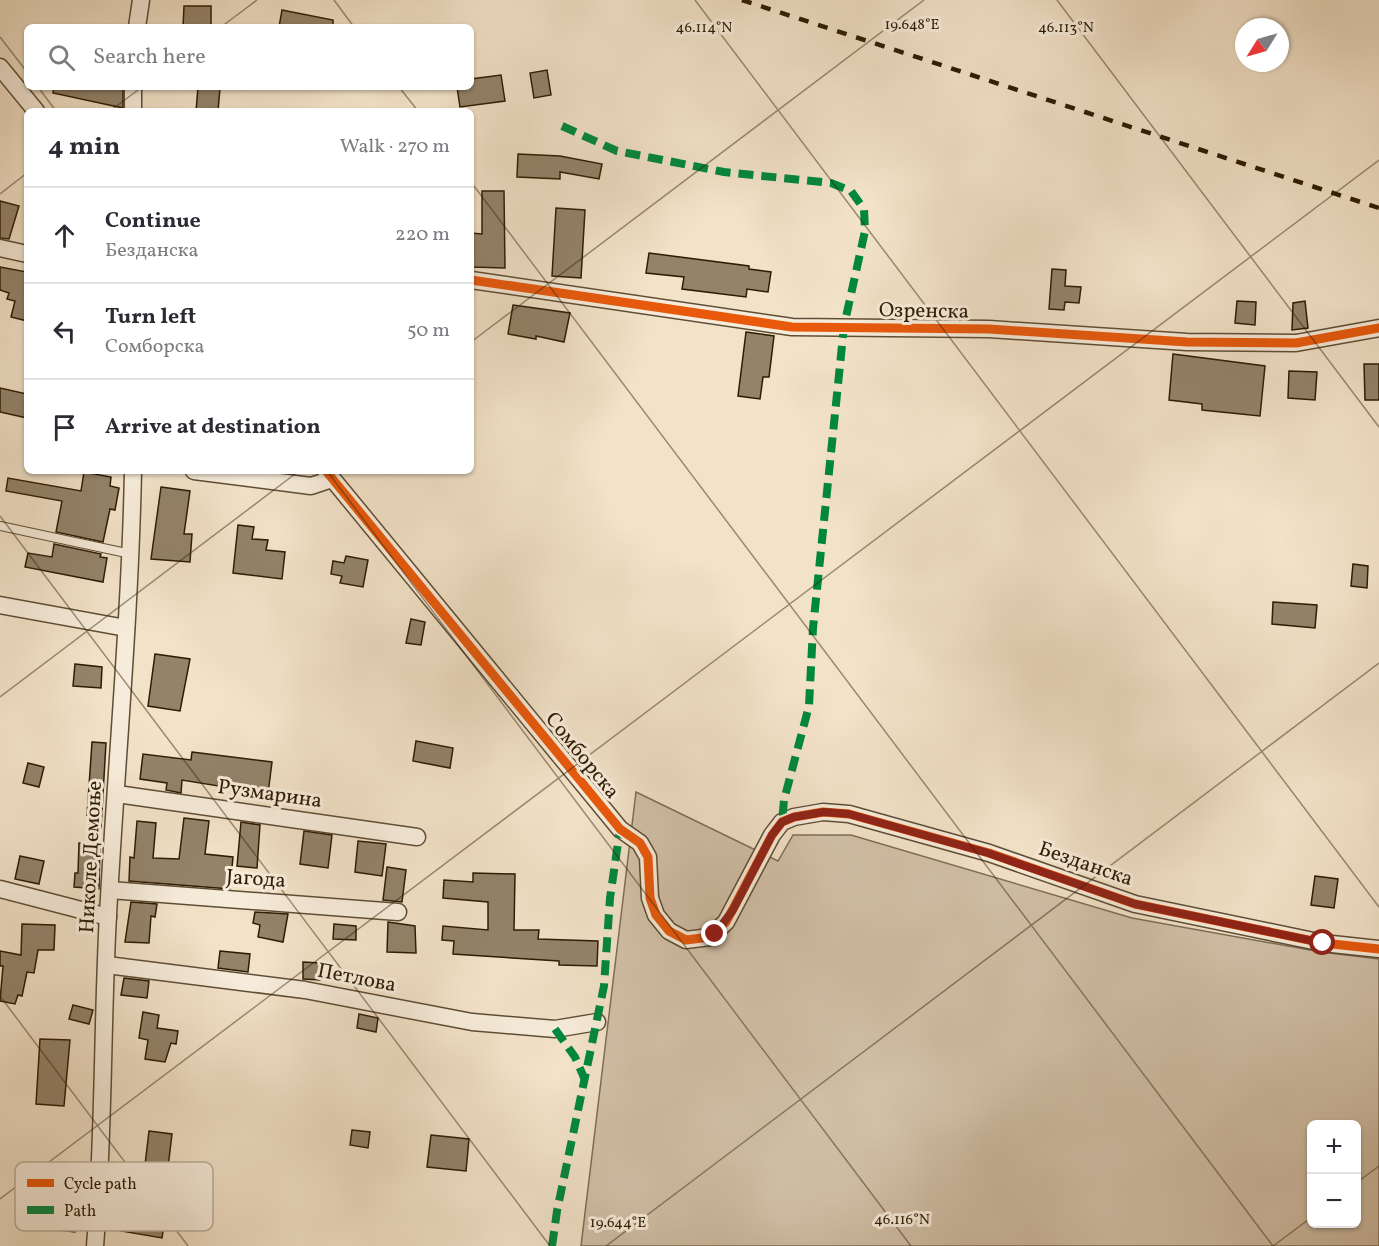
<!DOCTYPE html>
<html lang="en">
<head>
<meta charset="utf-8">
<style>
	:root { --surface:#fff; --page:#f7f7f7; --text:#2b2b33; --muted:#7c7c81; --line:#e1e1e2 }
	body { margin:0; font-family:Vollkorn,serif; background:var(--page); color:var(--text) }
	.controls { position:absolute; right:18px; bottom:18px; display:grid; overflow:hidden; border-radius:9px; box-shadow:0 2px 4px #0004 }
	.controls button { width:54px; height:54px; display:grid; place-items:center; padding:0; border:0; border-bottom:2px solid var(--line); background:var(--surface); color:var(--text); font:30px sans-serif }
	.compass { position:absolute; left:1235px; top:18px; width:54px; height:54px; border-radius:50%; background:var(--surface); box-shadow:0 2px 4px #0004; rotate:233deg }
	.stop { position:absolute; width:18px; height:18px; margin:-14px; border:4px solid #8f2418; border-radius:50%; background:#fff }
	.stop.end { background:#8f2418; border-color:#fff; box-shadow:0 2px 6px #0008 }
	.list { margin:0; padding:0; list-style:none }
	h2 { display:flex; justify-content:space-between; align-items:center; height:78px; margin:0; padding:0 24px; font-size:26px }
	h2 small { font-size:20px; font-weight:400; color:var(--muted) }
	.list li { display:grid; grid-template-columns:39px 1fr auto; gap:18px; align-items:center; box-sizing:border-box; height:96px; padding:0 24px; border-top:2px solid var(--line) }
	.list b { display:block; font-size:22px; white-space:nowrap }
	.list p { margin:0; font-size:20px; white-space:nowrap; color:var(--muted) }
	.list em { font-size:20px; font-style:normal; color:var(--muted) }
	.icon { flex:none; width:33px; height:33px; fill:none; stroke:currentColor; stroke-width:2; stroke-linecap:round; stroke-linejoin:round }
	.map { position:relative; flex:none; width:1379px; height:1246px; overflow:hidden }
	.search { position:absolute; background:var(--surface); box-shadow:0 2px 4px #0004; left:24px; top:24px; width:450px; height:66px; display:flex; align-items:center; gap:15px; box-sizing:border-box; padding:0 21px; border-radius:9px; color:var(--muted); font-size:22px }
	.panel { position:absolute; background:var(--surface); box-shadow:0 2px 4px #0004; left:24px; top:108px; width:450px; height:366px; border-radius:9px }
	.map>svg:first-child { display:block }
	.green { fill:#d1c0a7; stroke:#7f6e56; stroke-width:1.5; fill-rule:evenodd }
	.building { fill:#93836a; stroke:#2d1c04; stroke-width:1.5 }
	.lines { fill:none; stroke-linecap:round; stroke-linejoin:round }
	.service-casing { stroke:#5e4e35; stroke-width:10 }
	.minor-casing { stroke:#5e4e35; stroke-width:19 }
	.service { stroke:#f7ecdb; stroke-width:8 }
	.minor { stroke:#f7ecdb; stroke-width:16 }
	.rail { stroke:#2d1c04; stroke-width:4.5; stroke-dasharray:10 10; stroke-linecap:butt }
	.quiet { stroke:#00873e; stroke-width:8; stroke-dasharray:15 8; stroke-linecap:butt }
	.cycleway-casing { stroke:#f7ecdb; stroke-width:13 }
	.cycleway { stroke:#e8590c; stroke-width:9 }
	.route { stroke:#8f2418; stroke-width:8 }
	.ticks { fill:none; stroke:#2d1c04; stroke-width:1.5; stroke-opacity:0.45 }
	.labels { text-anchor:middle; stroke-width:6; stroke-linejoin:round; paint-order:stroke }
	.street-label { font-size:21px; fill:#2d1c04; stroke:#f7ecdb }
	.key { fill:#f7ecdb; stroke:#baae9a; stroke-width:1.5 }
	.key-label { font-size:16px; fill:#2d1c04 }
	.ticks-label { font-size:15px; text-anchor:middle; fill:#2d1c04; stroke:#f7ecdb; stroke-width:6; stroke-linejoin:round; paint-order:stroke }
</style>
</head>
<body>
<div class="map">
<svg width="1379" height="1246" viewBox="0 0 1379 1246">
	<rect width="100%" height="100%" fill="#f2e2c8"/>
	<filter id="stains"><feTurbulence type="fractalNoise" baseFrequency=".00333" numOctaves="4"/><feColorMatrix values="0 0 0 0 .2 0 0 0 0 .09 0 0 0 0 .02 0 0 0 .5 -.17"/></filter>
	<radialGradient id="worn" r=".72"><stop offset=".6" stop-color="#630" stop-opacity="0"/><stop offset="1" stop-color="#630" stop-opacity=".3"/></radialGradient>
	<path class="green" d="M 636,792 L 778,861 L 793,835 L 851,835 L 1132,918 L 1321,952 L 1379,959 L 1379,1246 L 581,1246 ZM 1312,1124 L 1356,1124 L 1356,1224 L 1312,1224 Z"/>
	<g class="building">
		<polygon points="184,6 211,6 211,27 183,27"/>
		<polygon points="282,10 333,20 333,27 279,27"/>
		<polygon points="547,70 551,95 534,98 530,73"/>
		<polygon points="501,75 505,101 460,107 457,87 471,87 471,79"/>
		<polygon points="54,87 123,87 123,108 53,93"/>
		<polygon points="198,87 220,88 218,111 196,111"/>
		<polygon points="518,154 560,156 602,164 599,179 560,172 560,179 517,177"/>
		<polygon points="482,191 504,191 505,268 471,267 471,233 482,234"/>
		<polygon points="0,201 19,206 9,239 0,238"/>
		<polygon points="556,208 585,210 581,278 552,276"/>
		<polygon points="649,253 749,266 749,269 771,272 768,292 747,289 746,297 682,289 684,277 646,273"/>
		<polygon points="0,267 27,272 27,321 11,317 15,301 7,299 9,293 0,290"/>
		<polygon points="1052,269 1066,270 1065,286 1081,287 1079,303 1065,302 1064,310 1049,309"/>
		<polygon points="1237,301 1256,302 1255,325 1235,323"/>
		<polygon points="1305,301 1308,328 1292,330 1293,303"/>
		<polygon points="513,305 570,313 564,342 536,336 536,339 508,334"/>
		<polygon points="746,332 774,336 769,377 763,377 760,399 738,396"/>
		<polygon points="1173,354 1265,366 1260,416 1202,410 1202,404 1169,400"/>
		<polygon points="1364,364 1379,364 1379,400 1365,400"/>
		<polygon points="1289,371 1317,372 1315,400 1288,398"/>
		<polygon points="0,388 27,394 27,418 0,412"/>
		<polygon points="84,472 111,477 110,486 119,488 115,510 110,509 103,542 56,532 62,501 6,491 8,478 81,491"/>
		<polygon points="161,487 190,491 184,534 192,534 190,562 151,559"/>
		<polygon points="238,525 254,527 252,539 268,540 266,550 285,552 282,579 233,573"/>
		<polygon points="54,544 101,554 100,557 107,558 103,582 25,567 28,553 52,557"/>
		<polygon points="346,556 368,560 363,587 340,583 342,576 331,574 333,561 344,563"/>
		<polygon points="1353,564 1368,566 1367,588 1351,586"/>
		<polygon points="1273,602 1317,605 1315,628 1272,624"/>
		<polygon points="411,619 425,622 421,645 406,643"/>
		<polygon points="155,654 190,659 180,711 148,706"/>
		<polygon points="75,664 102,667 101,688 73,686"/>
		<polygon points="416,741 453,748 450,768 413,761"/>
		<polygon points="92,742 106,743 101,828 89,827 89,815 87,815"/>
		<polygon points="192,752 272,762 268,794 182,780 181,793 166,790 167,783 140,779 143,754 191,760"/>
		<polygon points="28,763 44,767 39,787 23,783"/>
		<polygon points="184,818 209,821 205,854 233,857 230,889 129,881 130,857 134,858 137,821 156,823 153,858 179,859"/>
		<polygon points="241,822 260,825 257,868 237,866"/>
		<polygon points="304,831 332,835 328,868 300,864"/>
		<polygon points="358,841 386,844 382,876 355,872"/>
		<polygon points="79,843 100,844 99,889 74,887 75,873 78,873"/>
		<polygon points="20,856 44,861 39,884 15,879"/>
		<polygon points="387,867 406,870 402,902 383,900"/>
		<polygon points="473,873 515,874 514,930 539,930 538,939 598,941 597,966 559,965 559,961 453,954 454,941 442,940 443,926 488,930 488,902 443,898 444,880 473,882"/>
		<polygon points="1315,876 1338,879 1334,908 1311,905"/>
		<polygon points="131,902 157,904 155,917 151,916 149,943 125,942"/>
		<polygon points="255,912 288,914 283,942 258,937 260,925 253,923"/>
		<polygon points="388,922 415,926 416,953 387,952"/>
		<polygon points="22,924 55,925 54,950 38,950 34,973 27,972 22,996 18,995 15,1004 0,1001 3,966 0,966 0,951 21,955"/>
		<polygon points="334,924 356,926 356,940 333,939"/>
		<polygon points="220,951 250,954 248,972 218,968"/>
		<polygon points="303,962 320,963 320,980 303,979"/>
		<polygon points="124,978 149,981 147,998 121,995"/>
		<polygon points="73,1005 93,1010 89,1024 69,1019"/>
		<polygon points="143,1012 159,1015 157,1028 178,1031 176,1044 171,1043 165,1062 145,1059 148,1040 139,1038"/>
		<polygon points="359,1014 378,1018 376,1032 357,1028"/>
		<polygon points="40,1039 70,1040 64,1106 36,1104"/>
		<polygon points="352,1130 370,1132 368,1148 350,1145"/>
		<polygon points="149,1131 172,1134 167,1176 180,1178 177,1200 168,1199 162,1238 121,1231 128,1171 144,1173"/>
		<polygon points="431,1135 469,1139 466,1171 427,1167"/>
		<polygon points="30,1189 75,1195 73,1211 77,1212 75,1232 50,1229 53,1205 28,1202"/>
	</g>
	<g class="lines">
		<defs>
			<polyline id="service" points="0,526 131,554"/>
			<g id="minor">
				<polyline points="137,27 141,0"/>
				<polyline points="0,67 36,111"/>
				<polyline points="133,111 133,87"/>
				<polyline points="0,248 27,254"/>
				<polyline points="471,280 792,327 989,329 1187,342 1296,343 1379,328"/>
				<polyline points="194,471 311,486 332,479"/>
				<polyline points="326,471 620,829 640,843 648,857 650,898 656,915 669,931 686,940 710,937 726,922 772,835 782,822 794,817 823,812 849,814 989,853 1135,904 1323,943 1379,949"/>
				<polyline points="0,605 126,628"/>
				<polyline points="117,794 417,837"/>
				<polyline points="0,889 108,917"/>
				<polyline points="110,890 398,912"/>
				<polyline points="107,965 305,990 472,1022 555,1029 597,1022"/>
				<path d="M 95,1246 C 104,1136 102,1025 108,915 C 116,767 130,619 133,471"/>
			</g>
		</defs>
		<use href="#service" class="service-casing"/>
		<use href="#minor" class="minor-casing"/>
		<use href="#service" class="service"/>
		<use href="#minor" class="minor"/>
		<polyline class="rail" points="742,0 1379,208"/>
		<g class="quiet">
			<polyline points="562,126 617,151 724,172 831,183 851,191 864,209 865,231 844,326 813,628 809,706 784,800 782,822"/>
			<polyline points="555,1029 575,1057 585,1080"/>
			<polyline points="552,1246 557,1211 604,986 610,898 620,829"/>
		</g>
		<defs>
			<g id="cycleway">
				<polyline points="471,280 792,327 989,329 1187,342 1296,343 1379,328"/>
				<polyline points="326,471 620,829 640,843 648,857 650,898 656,915 669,931 686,940 710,937 726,922 772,835 782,822 794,817 823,812 849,814 989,853 1135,904 1323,943 1379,949"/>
			</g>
		</defs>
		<use href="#cycleway" class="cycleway-casing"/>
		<use href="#cycleway" class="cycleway"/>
	</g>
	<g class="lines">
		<polyline class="route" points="715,934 733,910 772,835 782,822 794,817 824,812 849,814 988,853 1135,904 1323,943"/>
	</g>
	<path class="ticks" d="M 334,0 L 354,27M 695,0 L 1379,907M 1057,0 L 1379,427M 221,27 L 257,0M 0,37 L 27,72M 38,87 L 56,111M 399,87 L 418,111M 110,111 L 142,87M 471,182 L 1273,1246M 0,194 L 27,173M 471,342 L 924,0M 327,471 L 911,1246M 0,516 L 550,1246M 0,697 L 299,471M 0,996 L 188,1246M 1356,1183 L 1379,1166M 0,1199 L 1379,160M 606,1246 L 1379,663M 1273,1246 L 1312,1217"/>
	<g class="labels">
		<g class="street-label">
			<text transform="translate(924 310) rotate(1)" y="7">Озренска</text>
			<text transform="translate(583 755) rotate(51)" y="7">Сомборска</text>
			<text transform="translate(270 793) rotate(8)" y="7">Рузмарина</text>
			<text transform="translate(90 857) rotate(-87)" y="7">Николе Демоње</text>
			<text transform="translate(1086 863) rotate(19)" y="7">Безданска</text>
			<text transform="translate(256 878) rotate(4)" y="7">Јагода</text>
			<text transform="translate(357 977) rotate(11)" y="7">Петлова</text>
		</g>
	</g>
	<rect x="15" y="1162" width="198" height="69" rx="9" class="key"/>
	<rect x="27" y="1179" width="27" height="8" fill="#e8590c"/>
	<rect x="27" y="1206" width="27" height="8" fill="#00873e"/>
	<g class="key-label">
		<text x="64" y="1189">Cycle path</text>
		<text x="64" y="1216">Path</text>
	</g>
	<g class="ticks-label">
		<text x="912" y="29">19.648°E</text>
		<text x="704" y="32">46.114°N</text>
		<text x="1066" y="32">46.113°N</text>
		<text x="902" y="1224">46.116°N</text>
		<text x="618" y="1227">19.644°E</text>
	</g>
	<rect width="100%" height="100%" filter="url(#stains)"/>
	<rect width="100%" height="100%" fill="url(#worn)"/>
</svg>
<div class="controls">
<button>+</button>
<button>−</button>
</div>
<svg class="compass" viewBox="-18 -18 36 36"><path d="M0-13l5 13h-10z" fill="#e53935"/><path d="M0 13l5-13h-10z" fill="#7c7c81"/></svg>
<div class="stop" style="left:1323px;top:943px"></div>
<div class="stop end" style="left:715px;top:934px"></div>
<div class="search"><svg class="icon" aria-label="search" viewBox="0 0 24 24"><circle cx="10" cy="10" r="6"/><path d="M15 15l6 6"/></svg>Search here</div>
<section class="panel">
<h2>4 min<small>Walk · 270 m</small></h2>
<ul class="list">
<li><svg class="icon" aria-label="ahead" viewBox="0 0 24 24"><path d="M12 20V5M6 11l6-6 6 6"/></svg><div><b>Continue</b><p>Безданска</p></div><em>220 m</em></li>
<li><svg class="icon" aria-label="left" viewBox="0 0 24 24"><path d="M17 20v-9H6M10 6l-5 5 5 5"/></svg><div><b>Turn left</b><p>Сомборска</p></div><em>50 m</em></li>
<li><svg class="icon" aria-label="arrive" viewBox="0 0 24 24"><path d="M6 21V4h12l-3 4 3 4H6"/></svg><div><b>Arrive at destination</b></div></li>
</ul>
</section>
</div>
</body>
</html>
